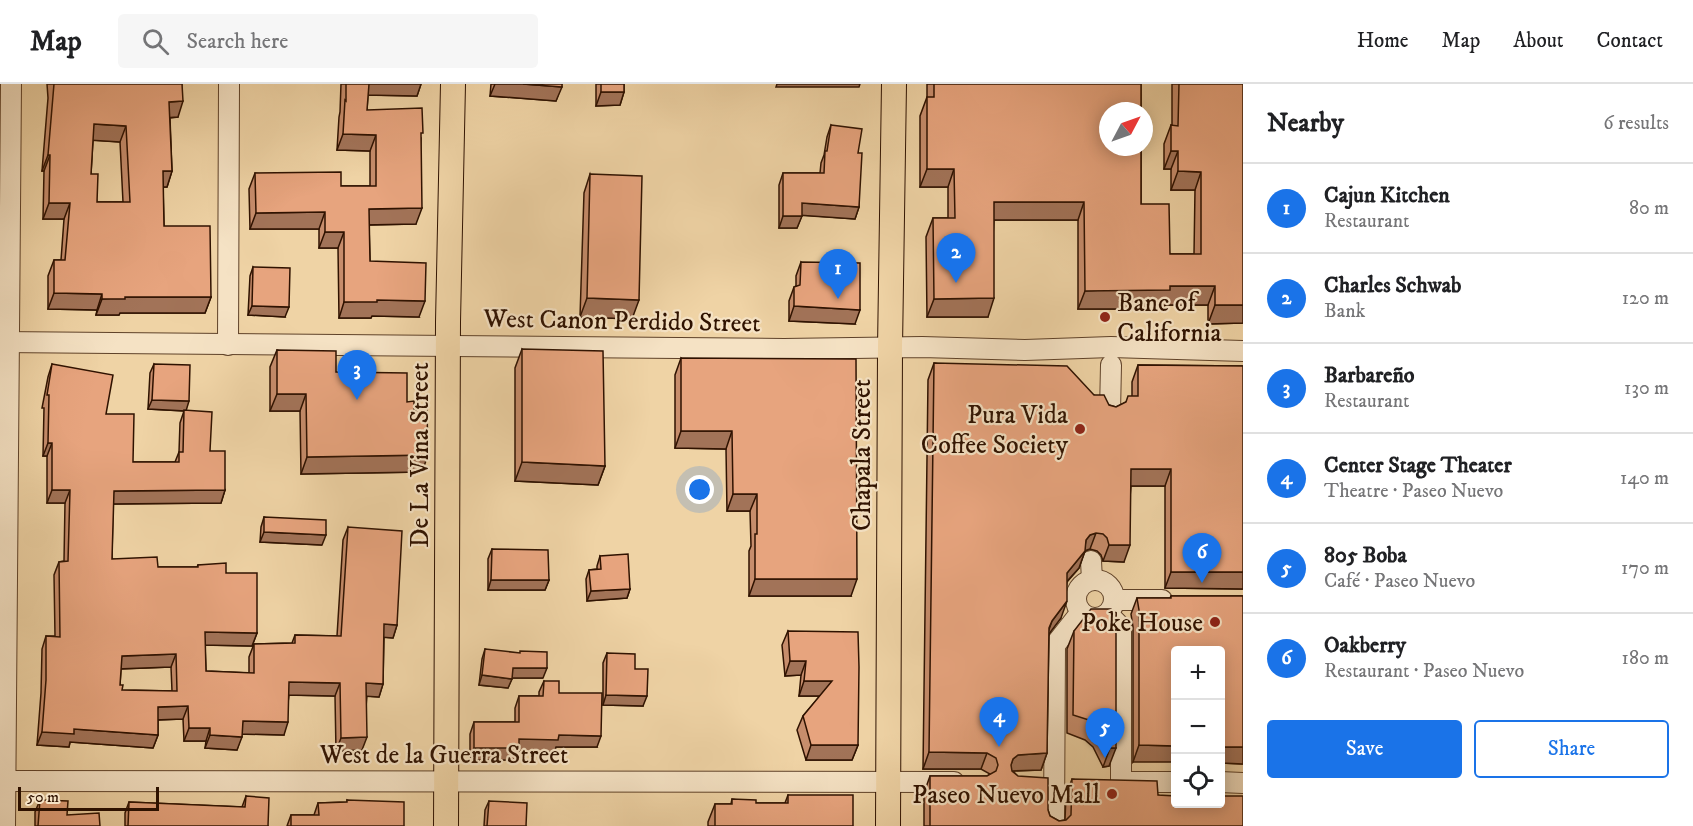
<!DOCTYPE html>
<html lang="en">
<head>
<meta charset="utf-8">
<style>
	:root { --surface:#fff; --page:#f6f6f6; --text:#202124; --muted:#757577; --line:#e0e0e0; --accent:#1a73e8 }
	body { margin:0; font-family:"IM FELL DW Pica",serif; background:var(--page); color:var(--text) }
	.controls { position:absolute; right:18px; bottom:18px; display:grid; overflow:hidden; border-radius:6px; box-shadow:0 3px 15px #0003 }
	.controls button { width:54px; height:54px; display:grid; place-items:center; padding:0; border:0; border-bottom:2px solid var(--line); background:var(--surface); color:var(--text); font:30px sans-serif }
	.compass { position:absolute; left:1099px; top:18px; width:54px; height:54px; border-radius:50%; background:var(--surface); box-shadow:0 3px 15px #0003; rotate:49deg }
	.scale { position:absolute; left:18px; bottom:15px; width:141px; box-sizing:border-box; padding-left:6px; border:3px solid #2f1200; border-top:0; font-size:16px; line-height:21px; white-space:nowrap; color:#2f1200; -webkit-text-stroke:4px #f5e2c4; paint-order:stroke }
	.you { position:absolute; left:700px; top:406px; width:21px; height:21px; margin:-15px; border:4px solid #fff; border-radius:50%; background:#1a73e8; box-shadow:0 0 0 9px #1a73e833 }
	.badge { display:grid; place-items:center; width:39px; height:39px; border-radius:50%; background:var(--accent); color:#fff; font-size:20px; font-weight:700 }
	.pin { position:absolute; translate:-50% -50px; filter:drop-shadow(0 2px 3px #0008) }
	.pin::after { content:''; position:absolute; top:32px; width:21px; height:18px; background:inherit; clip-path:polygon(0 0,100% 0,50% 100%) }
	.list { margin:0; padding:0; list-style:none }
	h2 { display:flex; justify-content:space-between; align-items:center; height:78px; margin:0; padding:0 24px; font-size:26px }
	h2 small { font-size:20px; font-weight:400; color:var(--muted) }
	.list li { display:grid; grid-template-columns:39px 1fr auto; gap:18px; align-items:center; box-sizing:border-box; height:90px; padding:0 24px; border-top:2px solid var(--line) }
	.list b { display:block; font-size:22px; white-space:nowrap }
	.list p { margin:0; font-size:20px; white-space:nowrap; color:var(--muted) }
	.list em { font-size:20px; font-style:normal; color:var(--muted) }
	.actions { display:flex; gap:12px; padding:18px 24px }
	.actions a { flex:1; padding:14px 0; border:2px solid var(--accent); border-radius:6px; text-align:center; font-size:21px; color:var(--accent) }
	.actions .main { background:var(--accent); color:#fff }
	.icon { flex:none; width:33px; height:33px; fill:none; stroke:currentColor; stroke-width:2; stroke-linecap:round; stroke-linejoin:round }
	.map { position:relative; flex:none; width:1243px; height:742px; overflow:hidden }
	header { display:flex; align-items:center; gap:36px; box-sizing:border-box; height:84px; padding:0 30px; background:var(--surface); border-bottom:2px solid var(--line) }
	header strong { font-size:28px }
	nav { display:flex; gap:33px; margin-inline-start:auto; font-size:21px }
	.search { width:420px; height:54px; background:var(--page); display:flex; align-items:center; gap:15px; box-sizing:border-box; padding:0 21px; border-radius:6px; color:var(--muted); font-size:22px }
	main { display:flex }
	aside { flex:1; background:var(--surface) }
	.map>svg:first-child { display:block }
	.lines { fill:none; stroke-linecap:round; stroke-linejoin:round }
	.minor-casing { stroke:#5f4229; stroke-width:22 }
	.major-casing { stroke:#2f1200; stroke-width:26 }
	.minor { stroke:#f5e2c4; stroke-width:20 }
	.major { stroke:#efd3a5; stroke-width:24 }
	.wall { fill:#c78d6c; stroke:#2f1200; stroke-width:1.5; fill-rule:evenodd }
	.shaded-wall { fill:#a27358; stroke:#2f1200; stroke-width:1.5 }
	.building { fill:#e7a47e; stroke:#2f1200; stroke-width:1.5; fill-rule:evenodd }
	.poi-dot { fill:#8f2418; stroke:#f5e2c4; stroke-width:2 }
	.labels { text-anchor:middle; stroke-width:4.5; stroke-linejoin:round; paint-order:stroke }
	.poi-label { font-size:26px; fill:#2f1200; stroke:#f5e2c4; text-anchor:end }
	.street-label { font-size:26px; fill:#2f1200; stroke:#f5e2c4 }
</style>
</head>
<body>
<header>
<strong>Map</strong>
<div class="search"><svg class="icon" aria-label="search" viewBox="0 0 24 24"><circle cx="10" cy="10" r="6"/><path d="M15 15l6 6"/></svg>Search here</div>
<nav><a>Home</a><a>Map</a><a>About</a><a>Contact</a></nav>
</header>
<main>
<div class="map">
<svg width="1243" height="742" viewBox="0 0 1243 742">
	<rect width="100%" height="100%" fill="#efd3a5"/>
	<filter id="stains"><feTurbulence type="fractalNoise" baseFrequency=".00333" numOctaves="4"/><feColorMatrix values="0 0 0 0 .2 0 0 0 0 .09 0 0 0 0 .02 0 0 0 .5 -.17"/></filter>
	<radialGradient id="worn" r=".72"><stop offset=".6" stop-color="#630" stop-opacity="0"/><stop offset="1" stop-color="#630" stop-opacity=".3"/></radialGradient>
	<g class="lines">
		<defs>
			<g id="minor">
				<polyline points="0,258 784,265 922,263 1025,266 1111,263 1243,267"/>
				<polyline points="228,261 229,0"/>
				<polyline points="1110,328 1111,281"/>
				<polyline points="1091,477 1092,496"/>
				<circle cx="1095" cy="515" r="19"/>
				<polyline points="1114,516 1162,516"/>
				<polyline points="1108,530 1121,543 1121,698"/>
				<polyline points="0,697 954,698"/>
				<polyline points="1130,698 1176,698"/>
				<polyline points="1220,698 1243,699"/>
				<polyline points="5,742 11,0"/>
				<polyline points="1054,742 1055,561 1081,528"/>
			</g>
			<g id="major">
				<polyline points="446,742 448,238 453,0"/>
				<polyline points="888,742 890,264 894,0"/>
			</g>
		</defs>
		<use href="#minor" class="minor-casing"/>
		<use href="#major" class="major-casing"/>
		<use href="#minor" class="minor"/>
		<use href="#major" class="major"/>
	</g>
	<g class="wall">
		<path d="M 47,0 L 182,0 L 178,33 L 170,34 L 172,87 L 167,103 L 163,103 L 164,142 L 211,213 L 205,229 L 120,229 L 119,231 L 96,231 L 97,226 L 48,225 L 48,192 L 54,176 L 61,176 L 64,135 L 43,135 L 44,87 L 42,87 L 48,14 ZM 93,56 L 120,58 L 123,118 L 97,118 L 91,90 Z"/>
		<polygon points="341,0 421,0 417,12 368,11 367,26 421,54 416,140 369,141 370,177 419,233 372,232 371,234 339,234 338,164 319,164 319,145 250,145 249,105 255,89 341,102 370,102 370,67 337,66 339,33 340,28"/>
		<polygon points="491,0 562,0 556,17 490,12"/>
		<polygon points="596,0 624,0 624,8 620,21 596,22"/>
		<polygon points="927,0 1141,0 1141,120 1170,170 1194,170 1195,106 1171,106 1171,85 1164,85 1164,60 1171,41 1172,42 1172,0 1243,0 1243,239 1208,240 1208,221 1165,221 1163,225 1078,225 1078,136 994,136 988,233 927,233 926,153 933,134 948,134 948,103 920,103 920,32 927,13"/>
		<polygon points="831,41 858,69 859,123 855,135 802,131 797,144 779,144 779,101 783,89 820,89 821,79 824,71 827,53"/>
		<polygon points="590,90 632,235 580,233 584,109"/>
		<polygon points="801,178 855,240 789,237 789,217 794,203 796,202 796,192"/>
		<polygon points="253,183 285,233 248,231 250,192"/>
		<polygon points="522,265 605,382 598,401 515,397 515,284"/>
		<polygon points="277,266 336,288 407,318 422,388 301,390 300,327 270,327 270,283"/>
		<polygon points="681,274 851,512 749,512 749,467 751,462 750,427 727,427 726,365 675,364 675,291"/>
		<polygon points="934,279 1094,311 1109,321 1116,323 1126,318 1132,312 1132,298 1138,281 1243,282 1243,505 1165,504 1165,402 1131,402 1124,478 1103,477 1101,471 1097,467 1090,465 1085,467 1079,484 1067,498 1061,534 1049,549 1047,669 1041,686 1013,687 1048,726 1050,732 1059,737 1065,736 1066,711 1072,695 1158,711 1243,742 924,742 924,709 930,692 987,692 990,690 981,685 923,685 928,296"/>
		<path d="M 52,280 L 106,330 L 133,378 L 175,378 L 179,368 L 180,339 L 184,327 L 148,325 L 150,289 L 154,280 L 186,326 L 210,367 L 225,406 L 221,419 L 113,420 L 112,475 L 158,483 L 197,483 L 198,481 L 226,489 L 257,549 L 252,562 L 205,561 L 206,587 L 249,589 L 249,573 L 254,560 L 292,559 L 295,551 L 337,552 L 343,456 L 348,443 L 397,541 L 393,554 L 384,553 L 383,600 L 379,613 L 367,612 L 362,666 L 336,667 L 335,612 L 289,611 L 284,651 L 242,650 L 237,666 L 205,664 L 206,657 L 184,657 L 183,635 L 158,636 L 158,651 L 153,664 L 70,658 L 69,663 L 37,661 L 41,609 L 42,565 L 46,552 L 55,552 L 54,491 L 59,478 L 64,477 L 65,419 L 47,419 L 47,372 L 43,372 L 44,324 L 42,324 L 48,293 ZM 171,583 L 172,607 L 122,606 L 120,601 L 121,585 Z"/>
		<polygon points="264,433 322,461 260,458 261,443"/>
		<polygon points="492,465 549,496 545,506 488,506 488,475"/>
		<polygon points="600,472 630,505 627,514 587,517 586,495 589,486 597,485 597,482"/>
		<polygon points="1171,512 1243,512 1243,680 1221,679 1221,567 1133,678 1133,543 1131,530 1137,514 1170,514"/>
		<polygon points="1116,529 1109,682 1103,683 1093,663 1085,656 1067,649 1067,565 1074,547"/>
		<polygon points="788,547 858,661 852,676 806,676 797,646 803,632 820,612 799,612 801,591 785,592 782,561"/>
		<polygon points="485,565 543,594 512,594 508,604 479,601 482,575"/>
		<polygon points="607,569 635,585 643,622 603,621 603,579"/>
		<polygon points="544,597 559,609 597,663 556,663 554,668 518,667 514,676 470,676 470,650 474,638 515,638 515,624 519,612 539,612 539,608"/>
		<polygon points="788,711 853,742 708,742 708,738 715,720 731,720 732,715 756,719 785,719"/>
		<polygon points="246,712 268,742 125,742 125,729 129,718 242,723"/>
		<polygon points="40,716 67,731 100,742 35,742 35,728"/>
		<polygon points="347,716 404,742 287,742 291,731 314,731 318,719 347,718"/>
		<polygon points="489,717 526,742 484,742 485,726"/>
	</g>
	<g class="shaded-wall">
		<polygon points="367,0 421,0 417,12 363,11"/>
		<polygon points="495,0 523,0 562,3 556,17 490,12"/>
		<polygon points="777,0 860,0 859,3 776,3"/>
		<polygon points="601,8 624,8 620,21 596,22"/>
		<polygon points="183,17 178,33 163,34 169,18"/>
		<polygon points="94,40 126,42 120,58 88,56"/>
		<polygon points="343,50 376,51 370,67 337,66"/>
		<polygon points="1171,67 1178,67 1171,85 1164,85"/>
		<polygon points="48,71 50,71 44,87 42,87"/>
		<polygon points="927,85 954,85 948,103 920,103"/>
		<polygon points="163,87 172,87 167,103 157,103"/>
		<polygon points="1178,87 1201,88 1195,106 1171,106"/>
		<polygon points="994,118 1084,118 1078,136 987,136"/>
		<polygon points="49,119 70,119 64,135 43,135"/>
		<polygon points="802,119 859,123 855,135 797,131"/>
		<polygon points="422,124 416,140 363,141 369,125"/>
		<polygon points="325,128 319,145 250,145 256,129"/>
		<polygon points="783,132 802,132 797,144 779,144"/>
		<polygon points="325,148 344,148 338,164 319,164"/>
		<polygon points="1170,202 1215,202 1208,221 1165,221 1163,225 1078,225 1085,207"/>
		<polygon points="54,209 102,210 97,226 48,225"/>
		<polygon points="125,213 211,213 205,229 120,229 119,231 96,231 102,215"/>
		<polygon points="587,214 639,216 632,235 580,233"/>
		<polygon points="994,214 988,233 927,233 934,215"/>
		<polygon points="377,216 425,217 419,233 372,232 371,234 339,234 344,218"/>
		<polygon points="1215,221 1243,221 1243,239 1208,240"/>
		<polygon points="252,222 289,223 285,233 248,231"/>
		<polygon points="794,222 860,226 855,240 789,237"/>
		<polygon points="277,310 306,310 300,327 270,327"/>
		<polygon points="152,316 189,317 186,327 148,325"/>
		<polygon points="681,347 732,347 726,365 675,364"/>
		<polygon points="48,359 52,359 47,372 43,372"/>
		<polygon points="428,371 422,388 301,390 307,373"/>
		<polygon points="522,378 605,382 598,401 515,397"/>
		<polygon points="1131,385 1171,385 1165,402 1125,402"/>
		<polygon points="52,406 70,406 65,419 47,419"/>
		<polygon points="225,406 221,419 109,420 114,407"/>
		<polygon points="733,410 757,410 750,427 727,427"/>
		<polygon points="264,448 326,451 322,461 260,458"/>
		<polygon points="1096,449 1090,465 1084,467 1086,456 1090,451"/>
		<polygon points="1109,461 1130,461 1124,478 1103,477"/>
		<polygon points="1085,467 1079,484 1060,505 1067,489"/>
		<polygon points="1171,488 1243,488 1243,505 1165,504"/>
		<polygon points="755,495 857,495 851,512 749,512"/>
		<polygon points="491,496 549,496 545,506 488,506"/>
		<polygon points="630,505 627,514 587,517 591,507"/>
		<polygon points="1067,517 1061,534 1046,554 1052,537"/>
		<polygon points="384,540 397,541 393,554 379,553"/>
		<polygon points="205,548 257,549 252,562 200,561"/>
		<polygon points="176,570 171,583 117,585 122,572"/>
		<polygon points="790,577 806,577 801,591 785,592"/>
		<polygon points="513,584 547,584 543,594 509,594"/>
		<polygon points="482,591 512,595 508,604 479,601"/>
		<polygon points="804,597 832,597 827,612 799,612"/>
		<polygon points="289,598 340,599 335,612 284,611"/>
		<polygon points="366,599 383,600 379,613 362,612"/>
		<polygon points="606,611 647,612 643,622 603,621"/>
		<polygon points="188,622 183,635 154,636 158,623"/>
		<polygon points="243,637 288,638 284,651 238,650"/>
		<polygon points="189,644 210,644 206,657 184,657"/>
		<polygon points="74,645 158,651 153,664 70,658 69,663 37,661 42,648"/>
		<polygon points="210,651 242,653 237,666 205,664"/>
		<polygon points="559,651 601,652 597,663 556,663 554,668 518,667 514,676 470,676 474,664 519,655"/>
		<polygon points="367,653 362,666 336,667 341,654"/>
		<polygon points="811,661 858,661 852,676 806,676"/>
		<polygon points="1139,661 1176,662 1176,678 1133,678"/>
		<polygon points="1222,663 1243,663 1243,680 1221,679 1221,666"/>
		<polygon points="1110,664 1116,664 1109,682 1103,683"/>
		<polygon points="929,668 987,669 981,685 923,685"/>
		<polygon points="1047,669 1041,686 1012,687 1007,692 1013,675 1018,671"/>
	</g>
	<g class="building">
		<path d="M 54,0 L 182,0 L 183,17 L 169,18 L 172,87 L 163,87 L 164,142 L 210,142 L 211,213 L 125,213 L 125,215 L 102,215 L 102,210 L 54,209 L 54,176 L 65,176 L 70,119 L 49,119 L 50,71 L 48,71 ZM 94,40 L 126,42 L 130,118 L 97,118 L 98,90 L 91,90 Z"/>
		<polygon points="346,0 369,0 367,26 422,24 423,49 421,49 422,124 369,125 370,177 426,179 425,217 377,216 377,218 344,218 344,148 325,148 325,128 256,129 255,89 341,88 341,102 376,102 376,51 343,50 345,16 346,17"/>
		<polygon points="523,0 562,0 562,3"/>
		<rect x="601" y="0" width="23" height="8"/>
		<polygon points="934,0 1141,0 1141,27 1108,27 1108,63 1141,63 1141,120 1169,120 1170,170 1201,170 1201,88 1178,87 1178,67 1171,67 1171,41 1178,42 1179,0 1243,0 1243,221 1215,221 1215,202 1170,202 1170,206 1085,207 1084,118 994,118 994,214 934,215 933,134 955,134 954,85 927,85 927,13 934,13"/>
		<polygon points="831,41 862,45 858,69 862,69 859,123 802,119 802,132 783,132 783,89 824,89 825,67 827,67"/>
		<polygon points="590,90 642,92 639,216 587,214"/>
		<polygon points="801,178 860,179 860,226 794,222 794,203 800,201"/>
		<polygon points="253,183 290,184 289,223 252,222"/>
		<polygon points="522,265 603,267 605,382 522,378"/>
		<polygon points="277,266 336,267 336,288 407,289 407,318 414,317 414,327 427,326 428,371 307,373 306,310 277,310"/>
		<polygon points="681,274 856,275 857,495 755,495 755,450 757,450 757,410 733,410 732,347 681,347"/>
		<polygon points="934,279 1067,282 1094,311 1104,311 1109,321 1116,323 1126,318 1128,312 1138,312 1138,281 1243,282 1243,488 1171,488 1171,385 1131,385 1130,461 1109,461 1107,454 1103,450 1096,449 1090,451 1086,456 1085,467 1067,489 1067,517 1052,537 1049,544 1047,669 1018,671 1013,675 1011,681 1012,687 1018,692 1048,694 1048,726 1050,732 1059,737 1066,736 1071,731 1072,695 1157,697 1158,711 1176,712 1176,720 1221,720 1221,712 1243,712 1243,742 930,742 930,692 987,692 996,687 998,681 996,674 987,669 929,668"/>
		<path d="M 52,280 L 113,291 L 106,330 L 134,330 L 133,378 L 179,378 L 179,368 L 183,368 L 184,326 L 212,328 L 210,367 L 225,367 L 225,406 L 114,407 L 112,475 L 157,473 L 158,483 L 198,483 L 198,481 L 226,479 L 226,489 L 257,489 L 257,549 L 205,548 L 206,587 L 254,589 L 254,560 L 295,559 L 295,551 L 341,552 L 348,443 L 402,447 L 397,541 L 384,540 L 383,600 L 366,599 L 367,653 L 341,654 L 340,599 L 289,598 L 288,638 L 243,637 L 242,653 L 210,651 L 210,644 L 189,644 L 188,622 L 158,623 L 158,651 L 74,645 L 74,650 L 42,648 L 46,596 L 46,552 L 60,553 L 59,478 L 68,477 L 70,406 L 52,406 L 52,359 L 48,359 L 49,311 L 47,311 ZM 176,570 L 177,607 L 122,606 L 123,601 L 120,601 L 122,572 Z"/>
		<polygon points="154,280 190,281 189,317 152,316"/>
		<polygon points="264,433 326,436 326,451 264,448"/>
		<polygon points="492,465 548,466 549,496 491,496"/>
		<polygon points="628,470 630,505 591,507 589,486 601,485 600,472"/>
		<polygon points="1171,512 1243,512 1243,663 1222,663 1221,670 1221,567 1176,567 1176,662 1139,661 1139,526 1137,514 1171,514"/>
		<polygon points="1091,525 1111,525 1116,529 1116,664 1110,664 1100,644 1092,637 1073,631 1074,547"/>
		<polygon points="788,547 858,548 859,583 858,661 811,661 803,632 832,597 804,597 806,577 790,577"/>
		<polygon points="485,565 520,569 520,567 547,568 547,584 513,584 512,595 482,591"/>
		<polygon points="607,569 635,570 635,585 648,585 647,612 606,611"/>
		<polygon points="544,597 559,597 559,609 602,609 601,652 559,651 558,656 519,655 519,664 474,664 474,638 519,638 519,612 543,612"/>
		<polygon points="788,711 853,711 853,742 715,742 715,720 732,720 732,715 756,716 756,719 788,719"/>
		<polygon points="246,712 269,714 268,742 128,742 129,718 245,723"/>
		<polygon points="40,716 68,717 67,731 99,729 100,742 38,742"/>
		<polygon points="347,716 404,718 404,742 291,742 291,731 319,731 318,719 347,718"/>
		<polygon points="489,717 527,719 526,742 487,742"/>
	</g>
	<g class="poi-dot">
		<circle cx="1105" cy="233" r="6"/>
		<circle cx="1080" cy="345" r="6"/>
		<circle cx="1215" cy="538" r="6"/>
		<circle cx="1112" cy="710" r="6"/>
	</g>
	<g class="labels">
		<g class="poi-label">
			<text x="1117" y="227" text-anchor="start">Banc of<tspan x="1117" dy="30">California</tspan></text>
			<text x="1068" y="339">Pura Vida<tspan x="1068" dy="30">Coffee Society</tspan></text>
			<text x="1203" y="547">Poke House</text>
			<text x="1100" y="719">Paseo Nuevo Mall</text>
		</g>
		<g class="street-label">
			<text transform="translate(622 236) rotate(1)" y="9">West Canon Perdido Street</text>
			<text transform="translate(419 371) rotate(-90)" y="9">De La Vina Street</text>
			<text transform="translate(861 371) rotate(-90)" y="9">Chapala Street</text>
			<text x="444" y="679">West de la Guerra Street</text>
		</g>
	</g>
	<rect width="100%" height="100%" filter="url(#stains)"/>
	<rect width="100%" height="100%" fill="url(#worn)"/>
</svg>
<div class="controls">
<button>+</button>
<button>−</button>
<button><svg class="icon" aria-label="locate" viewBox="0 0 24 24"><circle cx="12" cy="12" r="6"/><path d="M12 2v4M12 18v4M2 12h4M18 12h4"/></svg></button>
</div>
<svg class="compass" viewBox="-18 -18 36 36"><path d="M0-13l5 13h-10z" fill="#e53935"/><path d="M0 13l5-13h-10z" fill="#757577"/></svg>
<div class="scale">50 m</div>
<div class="you"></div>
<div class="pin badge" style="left:838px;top:215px">1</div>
<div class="pin badge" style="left:956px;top:199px">2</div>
<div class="pin badge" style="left:357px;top:316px">3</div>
<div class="pin badge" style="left:999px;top:663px">4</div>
<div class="pin badge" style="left:1105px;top:674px">5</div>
<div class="pin badge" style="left:1202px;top:499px">6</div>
</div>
<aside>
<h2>Nearby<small>6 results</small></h2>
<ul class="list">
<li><span class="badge">1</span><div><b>Cajun Kitchen</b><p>Restaurant</p></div><em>80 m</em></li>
<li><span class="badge">2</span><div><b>Charles Schwab</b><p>Bank</p></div><em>120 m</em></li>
<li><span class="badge">3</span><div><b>Barbareño</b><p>Restaurant</p></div><em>130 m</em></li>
<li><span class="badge">4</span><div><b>Center Stage Theater</b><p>Theatre · Paseo Nuevo</p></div><em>140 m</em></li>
<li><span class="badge">5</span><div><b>805 Boba</b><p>Café · Paseo Nuevo</p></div><em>170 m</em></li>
<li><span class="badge">6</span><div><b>Oakberry</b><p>Restaurant · Paseo Nuevo</p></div><em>180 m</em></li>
</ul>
<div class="actions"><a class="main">Save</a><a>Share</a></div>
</aside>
</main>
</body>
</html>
